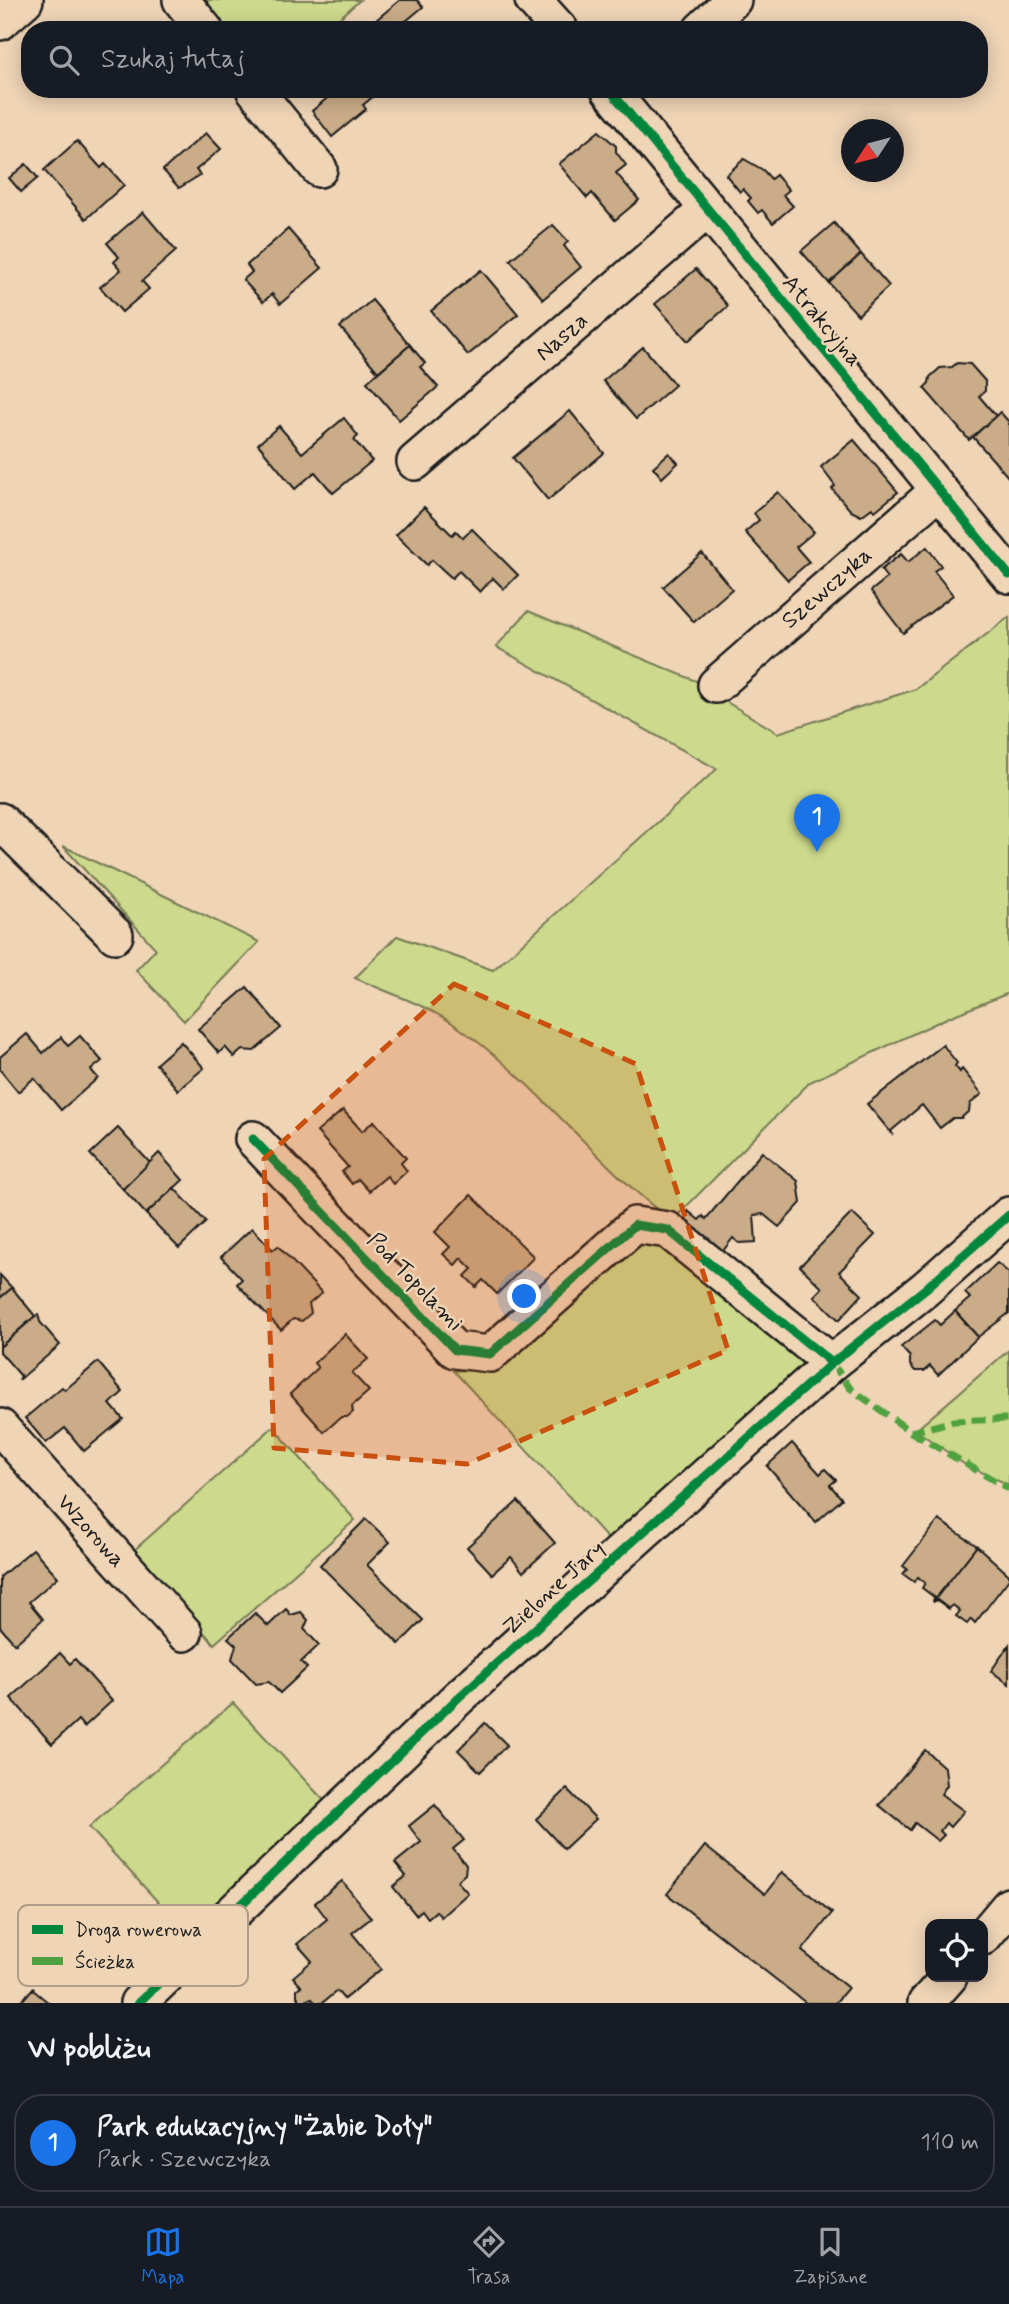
<!DOCTYPE html>
<html lang="pl">
<head>
<meta charset="utf-8">
<style>
	:root { --surface:#171b24; --page:#20242c; --text:#f1f3f6; --muted:#9ea1a6; --line:#363941; --accent:#1a73e8 }
	body { margin:0; font-family:Mynerve,sans-serif; background:var(--page); color:var(--text) }
	.controls { position:absolute; right:21px; bottom:21px; display:grid; overflow:hidden; border-radius:14px; box-shadow:0 4px 18px #0003 }
	.controls button { width:63px; height:63px; display:grid; place-items:center; padding:0; border:0; border-bottom:2px solid var(--line); background:var(--surface); color:var(--text); font:35px sans-serif }
	.compass { position:absolute; left:841px; top:119px; width:63px; height:63px; border-radius:50%; background:var(--surface); box-shadow:0 4px 18px #0003; rotate:234deg }
	.you { position:absolute; left:525px; top:1297px; width:24px; height:24px; margin:-18px; border:5px solid #fff; border-radius:50%; background:#1a73e8; box-shadow:0 0 0 10px #1a73e833 }
	.badge { display:grid; place-items:center; width:46px; height:46px; border-radius:50%; background:var(--accent); color:#fff; font-size:23px; font-weight:700 }
	.pin { position:absolute; translate:-50% -58px; filter:drop-shadow(0 2px 4px #0008) }
	.pin::after { content:''; position:absolute; top:37px; width:24px; height:21px; background:inherit; clip-path:polygon(0 0,100% 0,50% 100%) }
	.list { margin:0; padding:0; list-style:none }
	h2 { display:flex; justify-content:space-between; align-items:center; height:91px; margin:0; padding:0 28px; font-size:30px }
	h2 small { font-size:23px; font-weight:400; color:var(--muted) }
	.list li { display:grid; grid-template-columns:46px 1fr auto; gap:21px; align-items:center; box-sizing:border-box; height:98px; margin:0 14px 14px; padding:0 14px; border:2px solid var(--line); border-radius:28px }
	.list b { display:block; font-size:26px; white-space:nowrap }
	.list p { margin:0; font-size:23px; white-space:nowrap; color:var(--muted) }
	.list em { font-size:23px; font-style:normal; color:var(--muted) }
	.icon { flex:none; width:38px; height:38px; fill:none; stroke:currentColor; stroke-width:2; stroke-linecap:round; stroke-linejoin:round }
	.map { position:relative; flex:none; width:1009px; height:2003px; overflow:hidden }
	.search { position:absolute; background:var(--surface); box-shadow:0 4px 18px #0003; left:21px; right:21px; top:21px; height:77px; display:flex; align-items:center; gap:18px; box-sizing:border-box; padding:0 24px; border-radius:28px; color:var(--muted); font-size:26px }
	.sheet { height:203px; background:var(--surface) }
	nav { display:flex; justify-content:space-around; align-items:center; box-sizing:border-box; height:98px; border-top:2px solid var(--line); background:var(--surface); font-size:19px; color:var(--muted) }
	nav a { display:grid; justify-items:center; gap:4px }
	nav .on { color:var(--accent) }
	.map>svg:first-child { display:block }
	.green { fill:#cdd98c; stroke:#747a54; stroke-width:2 }
	.building { fill:#caac88; stroke:#1c1c1c; stroke-width:2 }
	.lines { fill:none; stroke-linecap:round; stroke-linejoin:round }
	.minor-casing { stroke:#1c1c1c; stroke-width:40 }
	.minor { stroke:#efd4b6; stroke-width:35 }
	.quiet { stroke:#4fa141; stroke-width:7; stroke-dasharray:14 7; stroke-linecap:butt }
	.cycleway-casing { stroke:#efd4b6; stroke-width:13 }
	.cycleway { stroke:#00873e; stroke-width:9 }
	.marked { fill:#c9500e; fill-opacity:0.2; stroke:#c9500e; stroke-width:5; stroke-dasharray:14 9; stroke-linejoin:round }
	.labels { text-anchor:middle; stroke-width:5; stroke-linejoin:round; paint-order:stroke }
	.street-label { font-size:23px; fill:#1c1c1c; stroke:#efd4b6 }
	.key { fill:#efd4b6; stroke:#b09d88; stroke-width:2 }
	.key-label { font-size:19px; fill:#1c1c1c }
</style>
</head>
<body>
<div class="map">
<svg width="1009" height="2003" viewBox="0 0 1009 2003">
	<rect width="100%" height="100%" fill="#efd4b6"/>
	<filter id="ink" filterUnits="userSpaceOnUse"><feTurbulence type="fractalNoise" baseFrequency=".0143" numOctaves="2"/><feDisplacementMap in="SourceGraphic" scale="14" xChannelSelector="R" yChannelSelector="G"/><feConvolveMatrix kernelMatrix="1 2 1 2 8 2 1 2 1" color-interpolation-filters="sRGB"/></filter>
	<g filter="url(#ink)">
		<g class="green">
			<polygon points="205,0 360,0 326,30 227,30 203,2"/>
			<path d="M 528,611 L 701,683 L 720,698 L 778,733 L 916,689 L 1009,617 L 1009,993 L 949,1017 L 810,1082 L 672,1221 C 594,1163 534,1078 452,1023 C 424,1004 386,992 355,978 L 397,936 L 493,970 L 717,769 L 496,647 Z"/>
			<polygon points="63,846 259,942 184,1021 136,970 156,949"/>
			<polygon points="669,1240 808,1361 617,1549 454,1371 491,1368 636,1243"/>
			<polygon points="1009,1350 1009,1485 964,1464 916,1430"/>
			<polygon points="273,1427 355,1520 214,1644 133,1551"/>
			<polygon points="233,1703 330,1807 193,1940 89,1827"/>
		</g>
		<g class="building">
			<polygon points="400,0 417,0 423,7 400,26 403,30 364,30"/>
			<polygon points="338,89 382,89 363,105 366,109 332,137 312,111"/>
			<polygon points="599,131 616,146 616,152 626,165 616,173 639,200 615,220 592,193 587,198 559,164"/>
			<polygon points="206,133 221,149 196,170 200,175 179,188 163,170"/>
			<polygon points="77,141 101,168 105,164 124,185 86,219 44,170"/>
			<polygon points="744,159 763,170 771,179 776,175 789,190 783,195 793,206 773,223 762,210 758,213 748,201 751,198 743,189 740,192 726,175"/>
			<polygon points="26,164 38,178 21,192 9,178"/>
			<polygon points="143,212 176,251 142,281 149,289 122,312 100,287 121,270 114,262 119,257 107,243"/>
			<polygon points="834,223 861,254 829,283 801,251"/>
			<polygon points="553,225 568,241 564,246 581,267 543,299 510,260"/>
			<polygon points="288,229 322,268 280,304 272,294 263,302 243,280 252,272 247,265"/>
			<polygon points="861,254 889,286 858,315 829,283"/>
			<polygon points="696,269 728,306 688,341 655,304"/>
			<polygon points="481,270 518,314 468,355 431,311"/>
			<polygon points="372,300 410,345 378,372 340,327"/>
			<polygon points="410,345 425,363 420,367 438,387 399,420 367,382"/>
			<polygon points="643,347 675,385 636,419 603,381"/>
			<polygon points="957,363 970,364 985,381 985,391 979,396 996,416 969,440 924,388 929,383 930,377 940,368 952,367"/>
			<polygon points="570,411 604,453 548,500 513,458"/>
			<polygon points="1000,412 1009,422 1009,478 973,437"/>
			<polygon points="344,418 358,436 354,440 372,461 333,493 315,472 295,489 258,444 279,426 302,453"/>
			<polygon points="854,440 898,492 875,511 872,508 861,516 851,511 832,489 835,486 821,467"/>
			<polygon points="669,453 678,463 662,478 653,467"/>
			<polygon points="778,492 814,532 796,547 809,562 788,580 745,532 759,520 754,513"/>
			<polygon points="424,507 452,535 456,531 463,538 472,529 518,575 504,589 493,578 480,592 459,571 452,578 432,560 427,565 396,535"/>
			<polygon points="927,547 941,566 934,571 953,595 903,633 871,591 887,578 881,570 901,554 908,562"/>
			<polygon points="702,553 732,589 694,622 663,587"/>
			<polygon points="247,987 281,1028 254,1051 242,1050 234,1057 225,1047 219,1053 198,1029"/>
			<polygon points="27,1034 43,1053 61,1037 68,1046 80,1036 102,1061 91,1070 98,1078 61,1110 34,1078 18,1092 0,1070 0,1057"/>
			<polygon points="181,1042 204,1068 178,1090 156,1064"/>
			<polygon points="943,1045 957,1063 955,1066 960,1072 962,1069 982,1094 970,1104 969,1111 961,1118 953,1118 940,1128 922,1105 891,1131 893,1135 867,1104"/>
			<polygon points="343,1110 362,1131 374,1121 406,1158 401,1163 407,1171 393,1184 387,1176 369,1191 358,1179 352,1184 342,1172 348,1167 317,1132"/>
			<polygon points="118,1128 151,1164 123,1189 90,1154"/>
			<polygon points="762,1152 798,1181 801,1203 779,1227 763,1214 754,1215 756,1242 739,1243 733,1238 722,1252 685,1222 688,1211 699,1220 703,1216 706,1219"/>
			<polygon points="159,1153 183,1180 146,1214 123,1189"/>
			<polygon points="174,1188 206,1222 179,1248 146,1214"/>
			<polygon points="471,1195 534,1257 497,1294 483,1280 476,1287 465,1276 472,1269 461,1258 455,1265 443,1254 450,1247 435,1232"/>
			<polygon points="852,1213 875,1235 839,1272 862,1295 839,1320 814,1296 822,1288 800,1266"/>
			<polygon points="252,1228 273,1250 278,1246 322,1293 309,1304 311,1313 302,1321 293,1319 281,1330 237,1284 242,1279 221,1257"/>
			<polygon points="997,1263 1009,1273 1009,1313 978,1337 955,1311 970,1298 965,1293"/>
			<polygon points="0,1275 12,1288 0,1298"/>
			<polygon points="12,1288 35,1316 0,1347 0,1298"/>
			<polygon points="955,1311 978,1337 938,1375 930,1366 924,1371 915,1371 910,1365 910,1357 901,1347 935,1320 940,1325"/>
			<polygon points="38,1314 40,1322 60,1345 19,1380 21,1376 0,1352 0,1347"/>
			<polygon points="345,1334 368,1359 352,1373 369,1391 352,1406 353,1412 347,1417 341,1417 324,1432 290,1394 318,1368 314,1363"/>
			<polygon points="98,1362 123,1392 110,1404 123,1419 84,1451 65,1428 46,1443 25,1418 62,1387 65,1390"/>
			<polygon points="792,1443 820,1474 825,1469 836,1480 830,1485 842,1499 816,1522 767,1466"/>
			<polygon points="518,1501 555,1543 523,1572 511,1557 492,1574 467,1547"/>
			<polygon points="366,1519 390,1542 367,1565 423,1620 399,1644 320,1565"/>
			<polygon points="939,1520 977,1546 933,1602 934,1597 922,1588 925,1583 918,1577 914,1582 903,1574 907,1569 903,1566"/>
			<polygon points="977,1546 1009,1575 1009,1579 975,1623 971,1619 967,1624 956,1616 960,1611 953,1605 949,1609 937,1600 933,1602"/>
			<polygon points="33,1549 58,1577 29,1602 43,1619 15,1644 0,1627 0,1577"/>
			<polygon points="286,1609 291,1615 301,1612 308,1620 304,1629 319,1645 301,1662 307,1668 280,1693 269,1682 256,1684 232,1659 236,1645 228,1638 255,1613 268,1626"/>
			<polygon points="1009,1645 1009,1684 991,1671"/>
			<polygon points="60,1653 70,1664 75,1659 112,1701 84,1727 78,1720 52,1744 11,1698"/>
			<polygon points="485,1723 507,1745 480,1772 458,1750"/>
			<polygon points="925,1750 945,1768 947,1785 941,1794 964,1811 950,1827 946,1823 940,1831 944,1835 938,1841 915,1823 910,1830 879,1805"/>
			<polygon points="567,1789 596,1819 564,1849 536,1819"/>
			<polygon points="435,1805 464,1840 453,1849 466,1865 465,1874 457,1881 468,1893 441,1917 436,1911 428,1918 422,1910 416,1915 393,1887 406,1876 395,1863 421,1842 409,1826"/>
			<polygon points="705,1846 765,1894 782,1872 832,1913 802,1951 848,1988 835,2003 806,2003 667,1894"/>
			<polygon points="342,1881 371,1918 352,1933 381,1969 344,1999 337,1991 322,2003 316,2003 311,1998 302,2003 297,1996 297,1989 301,1986 293,1977 312,1961 297,1944 327,1919 315,1903"/>
			<polygon points="34,1987 33,1990 49,2003 20,2003"/>
		</g>
		<g class="lines">
			<defs>
				<g id="minor">
					<polyline points="181,0 205,30"/>
					<polyline points="533,0 560,30"/>
					<polyline points="0,22 25,0"/>
					<polyline points="701,30 733,0"/>
					<polyline points="254,89 319,169"/>
					<polyline points="609,89 1009,575"/>
					<polyline points="415,462 707,210"/>
					<polyline points="716,685 938,491"/>
					<polyline points="0,821 115,935"/>
					<polyline points="253,1139 455,1350 490,1354 635,1225 668,1230 832,1363"/>
					<polyline points="0,1427 184,1633"/>
					<polyline points="983,1937 1009,1906"/>
					<polyline points="138,2003 459,1697 832,1363 925,1289 1009,1215"/>
					<polyline points="926,2003 949,1977"/>
				</g>
			</defs>
			<use href="#minor" class="minor-casing"/>
			<use href="#minor" class="minor"/>
			<g class="quiet">
				<polyline points="832,1363 850,1388 911,1432 954,1421 1009,1419"/>
				<polyline points="911,1432 1009,1489"/>
			</g>
			<defs>
				<g id="cycleway">
					<polyline points="609,89 1009,575"/>
					<polyline points="253,1139 455,1350 490,1354 635,1225 668,1230 832,1363"/>
					<polyline points="138,2003 459,1697 832,1363 925,1289 1009,1215"/>
				</g>
			</defs>
			<use href="#cycleway" class="cycleway-casing"/>
			<use href="#cycleway" class="cycleway"/>
		</g>
	</g>
	<path class="marked" d="M 454,984 L 636,1064 L 728,1350 L 467,1464 L 274,1448 L 264,1159 Z"/>
	<g class="labels">
		<g class="street-label">
			<text transform="translate(823 320) rotate(50)" y="8">Atrakcyjna</text>
			<text transform="translate(561 336) rotate(-41)" y="8">Nasza</text>
			<text transform="translate(826 587) rotate(-41)" y="8">Szewczyka</text>
			<text transform="translate(416 1281) rotate(46)" y="8">Pod Topolami</text>
			<text transform="translate(92 1530) rotate(48)" y="8">Wzorowa</text>
			<text transform="translate(553 1587) rotate(-42)" y="8">Zielone Jary</text>
		</g>
	</g>
	<rect x="18" y="1905" width="230" height="81" rx="10" class="key"/>
	<rect x="32" y="1925" width="31" height="9" fill="#00873e"/>
	<rect x="32" y="1957" width="31" height="8" fill="#4fa141"/>
	<g class="key-label">
		<text x="75" y="1936">Droga rowerowa</text>
		<text x="75" y="1968">Ścieżka</text>
	</g>
</svg>
<div class="controls">
<button><svg class="icon" aria-label="locate" viewBox="0 0 24 24"><circle cx="12" cy="12" r="6"/><path d="M12 2v4M12 18v4M2 12h4M18 12h4"/></svg></button>
</div>
<svg class="compass" viewBox="-18 -18 36 36"><path d="M0-13l5 13h-10z" fill="#e53935"/><path d="M0 13l5-13h-10z" fill="#9ea1a6"/></svg>
<div class="you"></div>
<div class="pin badge" style="left:817px;top:852px">1</div>
<div class="search"><svg class="icon" aria-label="search" viewBox="0 0 24 24"><circle cx="10" cy="10" r="6"/><path d="M15 15l6 6"/></svg>Szukaj tutaj</div>
</div>
<section class="sheet">
<h2>W pobliżu<small></small></h2>
<ul class="list">
<li><span class="badge">1</span><div><b>Park edukacyjny &quot;Żabie Doły&quot;</b><p>Park · Szewczyka</p></div><em>110 m</em></li>
</ul>
</section>
<nav>
<a class="on"><svg class="icon" aria-label="map" viewBox="0 0 24 24"><path d="M3 6l6-2 6 2 6-2v14l-6 2-6-2-6 2zM9 4v14M15 6v14"/></svg>Mapa</a>
<a><svg class="icon" aria-label="directions" viewBox="0 0 24 24"><path d="M12 3l9 9-9 9-9-9zM9 14v-3h6M13 9l2 2-2 2"/></svg>Trasa</a>
<a><svg class="icon" aria-label="saved" viewBox="0 0 24 24"><path d="M7 4h10v16l-5-4-5 4z"/></svg>Zapisane</a>
</nav>
</body>
</html>
